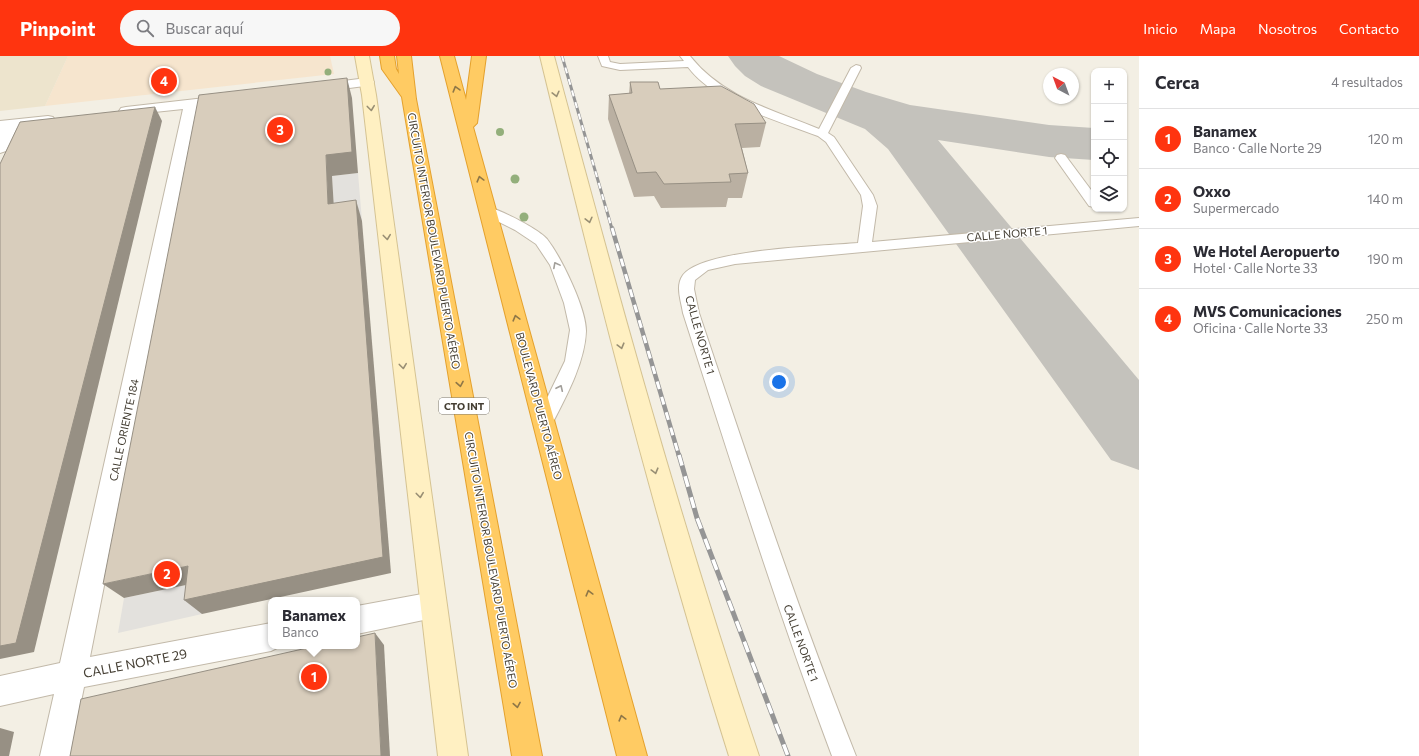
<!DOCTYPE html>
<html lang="es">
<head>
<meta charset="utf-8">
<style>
	:root { --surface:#fff; --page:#f7f7f7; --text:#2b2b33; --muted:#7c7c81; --line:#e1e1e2; --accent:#ff340f }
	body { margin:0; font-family:Commissioner,sans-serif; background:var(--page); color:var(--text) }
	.controls { position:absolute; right:12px; top:12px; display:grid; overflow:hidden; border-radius:8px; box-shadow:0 1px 3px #0004 }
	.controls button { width:36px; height:36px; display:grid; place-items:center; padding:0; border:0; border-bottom:1px solid var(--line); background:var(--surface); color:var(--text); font:20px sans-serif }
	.compass { position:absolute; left:1043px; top:12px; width:36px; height:36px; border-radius:50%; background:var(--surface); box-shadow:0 1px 3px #0004; rotate:319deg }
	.you { position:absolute; left:779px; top:326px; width:14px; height:14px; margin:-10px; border:3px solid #fff; border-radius:50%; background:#1a73e8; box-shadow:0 0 0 6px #1a73e833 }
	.badge { display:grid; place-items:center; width:26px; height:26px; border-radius:50%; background:var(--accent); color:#fff; font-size:13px; font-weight:700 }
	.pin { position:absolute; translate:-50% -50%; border:2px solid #fff; box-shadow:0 1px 4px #0006 }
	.popup { position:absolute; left:268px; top:541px; width:92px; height:52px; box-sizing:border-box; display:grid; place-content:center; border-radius:8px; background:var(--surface); filter:drop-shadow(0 1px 3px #0005); font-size:13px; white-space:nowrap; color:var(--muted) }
	.popup b { font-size:15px; color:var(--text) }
	.popup::after { content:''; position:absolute; left:50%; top:100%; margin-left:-8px; border:8px solid transparent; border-top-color:var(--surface) }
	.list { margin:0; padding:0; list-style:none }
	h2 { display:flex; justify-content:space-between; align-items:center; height:52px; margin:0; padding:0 16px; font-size:17px }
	h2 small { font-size:13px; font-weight:400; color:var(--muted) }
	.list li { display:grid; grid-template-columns:26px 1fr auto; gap:12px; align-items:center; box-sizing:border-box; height:60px; padding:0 16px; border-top:1px solid var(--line) }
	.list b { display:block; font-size:15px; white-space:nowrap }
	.list p { margin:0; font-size:13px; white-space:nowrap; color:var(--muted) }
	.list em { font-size:13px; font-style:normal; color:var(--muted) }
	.icon { flex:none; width:22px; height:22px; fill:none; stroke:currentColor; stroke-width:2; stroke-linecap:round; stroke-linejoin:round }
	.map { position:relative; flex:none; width:1139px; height:700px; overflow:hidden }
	header { display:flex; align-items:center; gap:24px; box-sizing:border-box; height:56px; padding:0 20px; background:var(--accent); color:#fff }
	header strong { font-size:19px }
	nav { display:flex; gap:22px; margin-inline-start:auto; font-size:14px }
	.search { width:280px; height:36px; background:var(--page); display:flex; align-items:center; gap:10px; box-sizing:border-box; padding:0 14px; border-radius:22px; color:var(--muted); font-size:15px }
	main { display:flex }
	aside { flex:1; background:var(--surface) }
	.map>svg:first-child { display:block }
	.commercial { fill:#f6e5ce }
	.education { fill:#ede4cd }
	.parking { fill:#e3e1dd }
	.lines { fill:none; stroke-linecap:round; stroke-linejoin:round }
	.taxiway { fill:#c4c2bc; fill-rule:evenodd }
	.lane-casing { stroke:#c2b9a9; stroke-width:2 }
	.street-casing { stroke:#c2b9a9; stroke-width:2 }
	.secondary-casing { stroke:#d5c392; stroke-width:2 }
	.highway-casing { stroke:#e4a12d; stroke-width:2 }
	.lane { fill:#fff; fill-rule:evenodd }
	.street { fill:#fff; fill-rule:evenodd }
	.secondary { fill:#fff0c2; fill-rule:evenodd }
	.highway { fill:#ffcb63; fill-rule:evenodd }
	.rail-far2-casing { stroke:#959595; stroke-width:3 }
	.rail-far1-casing { stroke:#959595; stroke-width:4.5 }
	.rail-casing { stroke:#959595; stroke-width:5 }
	.rail-far2 { stroke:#fff; stroke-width:2; stroke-dasharray:6; stroke-linecap:butt }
	.rail-far1 { stroke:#fff; stroke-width:3; stroke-dasharray:8; stroke-linecap:butt }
	.rail { stroke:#fff; stroke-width:3.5; stroke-dasharray:11; stroke-linecap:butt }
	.tree { fill:#93af7b }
	.wall { fill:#bab0a2 }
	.shaded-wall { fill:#979084 }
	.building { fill:#d8cdbc; stroke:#979084 }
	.oneway { stroke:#8f7747 }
	.oneway2 { stroke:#998f74 }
	.oneway3 { stroke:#a29f9a }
	.labels { text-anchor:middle; stroke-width:3; stroke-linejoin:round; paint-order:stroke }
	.shield { fill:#fff; stroke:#7d7971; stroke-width:1 }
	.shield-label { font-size:10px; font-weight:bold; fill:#453f34 }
	.street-label { font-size:11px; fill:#453f34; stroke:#fff }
	.near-street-label { font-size:13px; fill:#453f34; stroke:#fff }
</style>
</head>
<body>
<header>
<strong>Pinpoint</strong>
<div class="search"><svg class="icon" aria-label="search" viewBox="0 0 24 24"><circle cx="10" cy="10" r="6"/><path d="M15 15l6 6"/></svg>Buscar aquí</div>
<nav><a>Inicio</a><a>Mapa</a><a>Nosotros</a><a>Contacto</a></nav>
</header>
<main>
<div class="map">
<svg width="1139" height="700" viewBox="0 0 1139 700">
	<rect width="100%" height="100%" fill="#f3efe4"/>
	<polygon class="commercial" points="68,0 330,0 334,18 45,50"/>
	<polygon class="education" points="0,0 68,0 45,50 0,55"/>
	<g class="parking">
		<polygon points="358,117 362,165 335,169 332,120"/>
		<polygon points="205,525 202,558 118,577 124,542"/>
	</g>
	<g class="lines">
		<polygon class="taxiway" points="728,0 779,0 817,18 866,36 910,49 1049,69 1094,72 1094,104 1049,101 938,84 1139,324 1139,414 1111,404 888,93 865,73 761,30 745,20 735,10"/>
		<defs>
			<g id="lane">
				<path d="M 598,0 L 608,0 L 610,6 L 620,8 L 684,5 L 680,0 L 690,0 C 722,41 773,54 819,73 L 851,12 L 856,9 L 860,10 L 861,12 L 828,77 L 834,81 L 873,139 L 877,150 L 872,186 L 1139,162 L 1139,170 L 735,208 L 708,214 L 695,224 L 694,233 L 699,257 C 749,406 798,554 856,700 L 832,700 C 777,554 731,406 683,257 C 681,244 675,230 683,219 C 703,193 824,190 858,187 L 863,150 L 861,139 L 826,86 L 818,80 C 776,64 716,48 688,11 L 620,14 L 602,10 Z"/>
				<polygon points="1061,98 1065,99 1094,138 1094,151 1089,150 1055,102 1057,99"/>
				<path d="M 488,151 C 501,154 538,173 547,183 C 561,201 586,252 586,275 C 585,307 565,343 550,372 L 544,374 L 538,372 L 535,367 L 565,305 L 570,274 L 564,247 L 550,209 L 536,188 L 515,174 L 483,158 L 481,155 L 483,152 Z"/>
			</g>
			<g id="street">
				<polygon points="367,22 372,23 374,26 372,29 319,36 314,35 312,32 314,29 319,28"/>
				<polygon points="205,42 210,43 212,46 210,49 198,51 90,601 271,567 271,590 281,590 271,595 84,631 70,700 40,700 54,638 0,650 0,620 60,607 183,53 126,59 121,58 119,55 121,52 126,51"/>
				<polygon points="48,60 53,61 55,64 53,67 17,72 6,95 0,97 0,65"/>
				<polygon points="433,536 443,540 446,549 443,558 433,562 357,578 357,550"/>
			</g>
			<g id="secondary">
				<polygon points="355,0 369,0 376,39 468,700 438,700 362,39"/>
				<path d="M 540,0 L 554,0 C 617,235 681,469 759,700 L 729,700 C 656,469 597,235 540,0 Z"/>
			</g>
			<g id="highway">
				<polygon points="380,0 394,0 396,13 399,18 397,0 411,0 416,43 542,700 512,700 402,41 382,13"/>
				<polygon points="440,0 454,0 466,44 472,0 486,0 477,67 473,71 647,700 617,700"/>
			</g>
		</defs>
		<use href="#lane" class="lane-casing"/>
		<use href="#street" class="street-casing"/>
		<use href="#secondary" class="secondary-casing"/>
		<use href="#highway" class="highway-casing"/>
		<use href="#lane" class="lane"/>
		<use href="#street" class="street"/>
		<use href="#secondary" class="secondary"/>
		<use href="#highway" class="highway"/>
		<defs>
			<polyline id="rail-far2" points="562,0 612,173"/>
			<polyline id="rail-far1" points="612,172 679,400"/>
			<polyline id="rail" points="679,399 697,462 788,700"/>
		</defs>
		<use href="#rail-far2" class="rail-far2-casing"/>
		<use href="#rail-far1" class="rail-far1-casing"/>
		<use href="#rail" class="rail-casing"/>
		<use href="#rail-far2" class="rail-far2"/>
		<use href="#rail-far1" class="rail-far1"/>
		<use href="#rail" class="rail"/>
	</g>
	<g class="tree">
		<circle cx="328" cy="16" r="3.5"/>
		<circle cx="500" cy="76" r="4"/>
		<circle cx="515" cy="123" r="4.5"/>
		<circle cx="524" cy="161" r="4.5"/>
	</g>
	<polygon class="wall" points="630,26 660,33 766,67 760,91 742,92 748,117 742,142 728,142 726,151 661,152 654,140 634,141 608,63 609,39 629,38"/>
	<g class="shaded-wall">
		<polygon points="347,22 352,42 358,117 332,120 335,169 328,148 326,99"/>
		<polygon points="155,51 162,65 34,596 0,603 0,590"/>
		<polygon points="356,144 362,165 391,517 202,558 184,544"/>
		<polygon points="188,510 205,525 124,542 103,528"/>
		<polygon points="375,577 384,589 390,700 381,700"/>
		<polygon points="0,672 14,676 9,700 0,700"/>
	</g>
	<g class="building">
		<polygon points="347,22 352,96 326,99 328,148 356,144 383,501 184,544 188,510 103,528 199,39"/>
		<polygon points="630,26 658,26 660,33 721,30 754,48 766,67 735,68 748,117 729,118 731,126 664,128 656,116 637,117 609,39 632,37"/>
		<polygon points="155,51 16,587 0,590 0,108 20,66"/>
		<polygon points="375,577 381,700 70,700 81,643 316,590 357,590 357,581"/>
	</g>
	<defs><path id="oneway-chevron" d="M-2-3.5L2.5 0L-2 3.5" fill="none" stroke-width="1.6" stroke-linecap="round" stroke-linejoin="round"/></defs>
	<g class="oneway">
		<use href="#oneway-chevron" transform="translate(456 33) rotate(-106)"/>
		<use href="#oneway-chevron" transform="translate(480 123) rotate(-105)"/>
		<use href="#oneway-chevron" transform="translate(516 262) rotate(-105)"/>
		<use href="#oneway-chevron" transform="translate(460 328) rotate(80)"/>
		<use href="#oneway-chevron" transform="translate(589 537) rotate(-105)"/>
		<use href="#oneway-chevron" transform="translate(517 649) rotate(80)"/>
		<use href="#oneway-chevron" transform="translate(622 662) rotate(-105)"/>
	</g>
	<g class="oneway2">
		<use href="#oneway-chevron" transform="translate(556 38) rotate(76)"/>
		<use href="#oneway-chevron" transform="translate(371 52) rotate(83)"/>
		<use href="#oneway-chevron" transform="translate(589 164) rotate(76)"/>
		<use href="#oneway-chevron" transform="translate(387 181) rotate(83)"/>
		<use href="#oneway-chevron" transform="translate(621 290) rotate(75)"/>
		<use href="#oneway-chevron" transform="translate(403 310) rotate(83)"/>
		<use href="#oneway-chevron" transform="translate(655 415) rotate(75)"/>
		<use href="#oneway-chevron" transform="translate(420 439) rotate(83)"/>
	</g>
	<g class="oneway3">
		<use href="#oneway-chevron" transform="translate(556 209) rotate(-118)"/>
		<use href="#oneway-chevron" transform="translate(560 332) rotate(-65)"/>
	</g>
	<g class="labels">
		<rect class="shield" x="439" y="342" width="50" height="16" rx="3"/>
		<g class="shield-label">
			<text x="464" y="354">CTO INT</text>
		</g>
		<g class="street-label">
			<text transform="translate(1007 178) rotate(-5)" y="4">CALLE NORTE 1</text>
			<text transform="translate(434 185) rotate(80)" y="4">CIRCUITO INTERIOR BOULEVARD PUERTO AÉREO</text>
			<text transform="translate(700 279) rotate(74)" y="4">CALLE NORTE 1</text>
			<text transform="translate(539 350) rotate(75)" y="4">BOULEVARD PUERTO AÉREO</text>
			<text transform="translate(124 374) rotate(-78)" y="4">CALLE ORIENTE 184</text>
			<text transform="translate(491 504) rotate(80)" y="4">CIRCUITO INTERIOR BOULEVARD PUERTO AÉREO</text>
			<text transform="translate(801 587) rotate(70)" y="4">CALLE NORTE 1</text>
		</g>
		<g class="near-street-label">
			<text transform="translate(135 607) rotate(-11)" y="5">CALLE NORTE 29</text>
		</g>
	</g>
</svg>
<div class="controls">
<button>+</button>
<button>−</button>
<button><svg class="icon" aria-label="locate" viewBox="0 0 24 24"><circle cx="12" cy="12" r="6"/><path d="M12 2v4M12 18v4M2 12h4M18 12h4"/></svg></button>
<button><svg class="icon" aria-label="layers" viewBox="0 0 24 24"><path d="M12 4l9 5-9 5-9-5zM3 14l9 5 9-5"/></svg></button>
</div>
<svg class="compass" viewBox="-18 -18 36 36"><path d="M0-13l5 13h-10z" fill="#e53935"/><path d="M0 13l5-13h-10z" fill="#7c7c81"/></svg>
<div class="you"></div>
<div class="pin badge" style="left:314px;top:621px">1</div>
<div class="popup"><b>Banamex</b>Banco</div>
<div class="pin badge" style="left:167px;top:518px">2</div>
<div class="pin badge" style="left:280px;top:74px">3</div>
<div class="pin badge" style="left:164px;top:25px">4</div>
</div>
<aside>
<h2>Cerca<small>4 resultados</small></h2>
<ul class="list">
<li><span class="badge">1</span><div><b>Banamex</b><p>Banco · Calle Norte 29</p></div><em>120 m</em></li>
<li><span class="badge">2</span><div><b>Oxxo</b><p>Supermercado</p></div><em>140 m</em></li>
<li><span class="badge">3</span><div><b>We Hotel Aeropuerto</b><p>Hotel · Calle Norte 33</p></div><em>190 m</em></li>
<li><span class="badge">4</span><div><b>MVS Comunicaciones</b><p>Oficina · Calle Norte 33</p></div><em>250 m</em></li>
</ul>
</aside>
</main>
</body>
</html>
